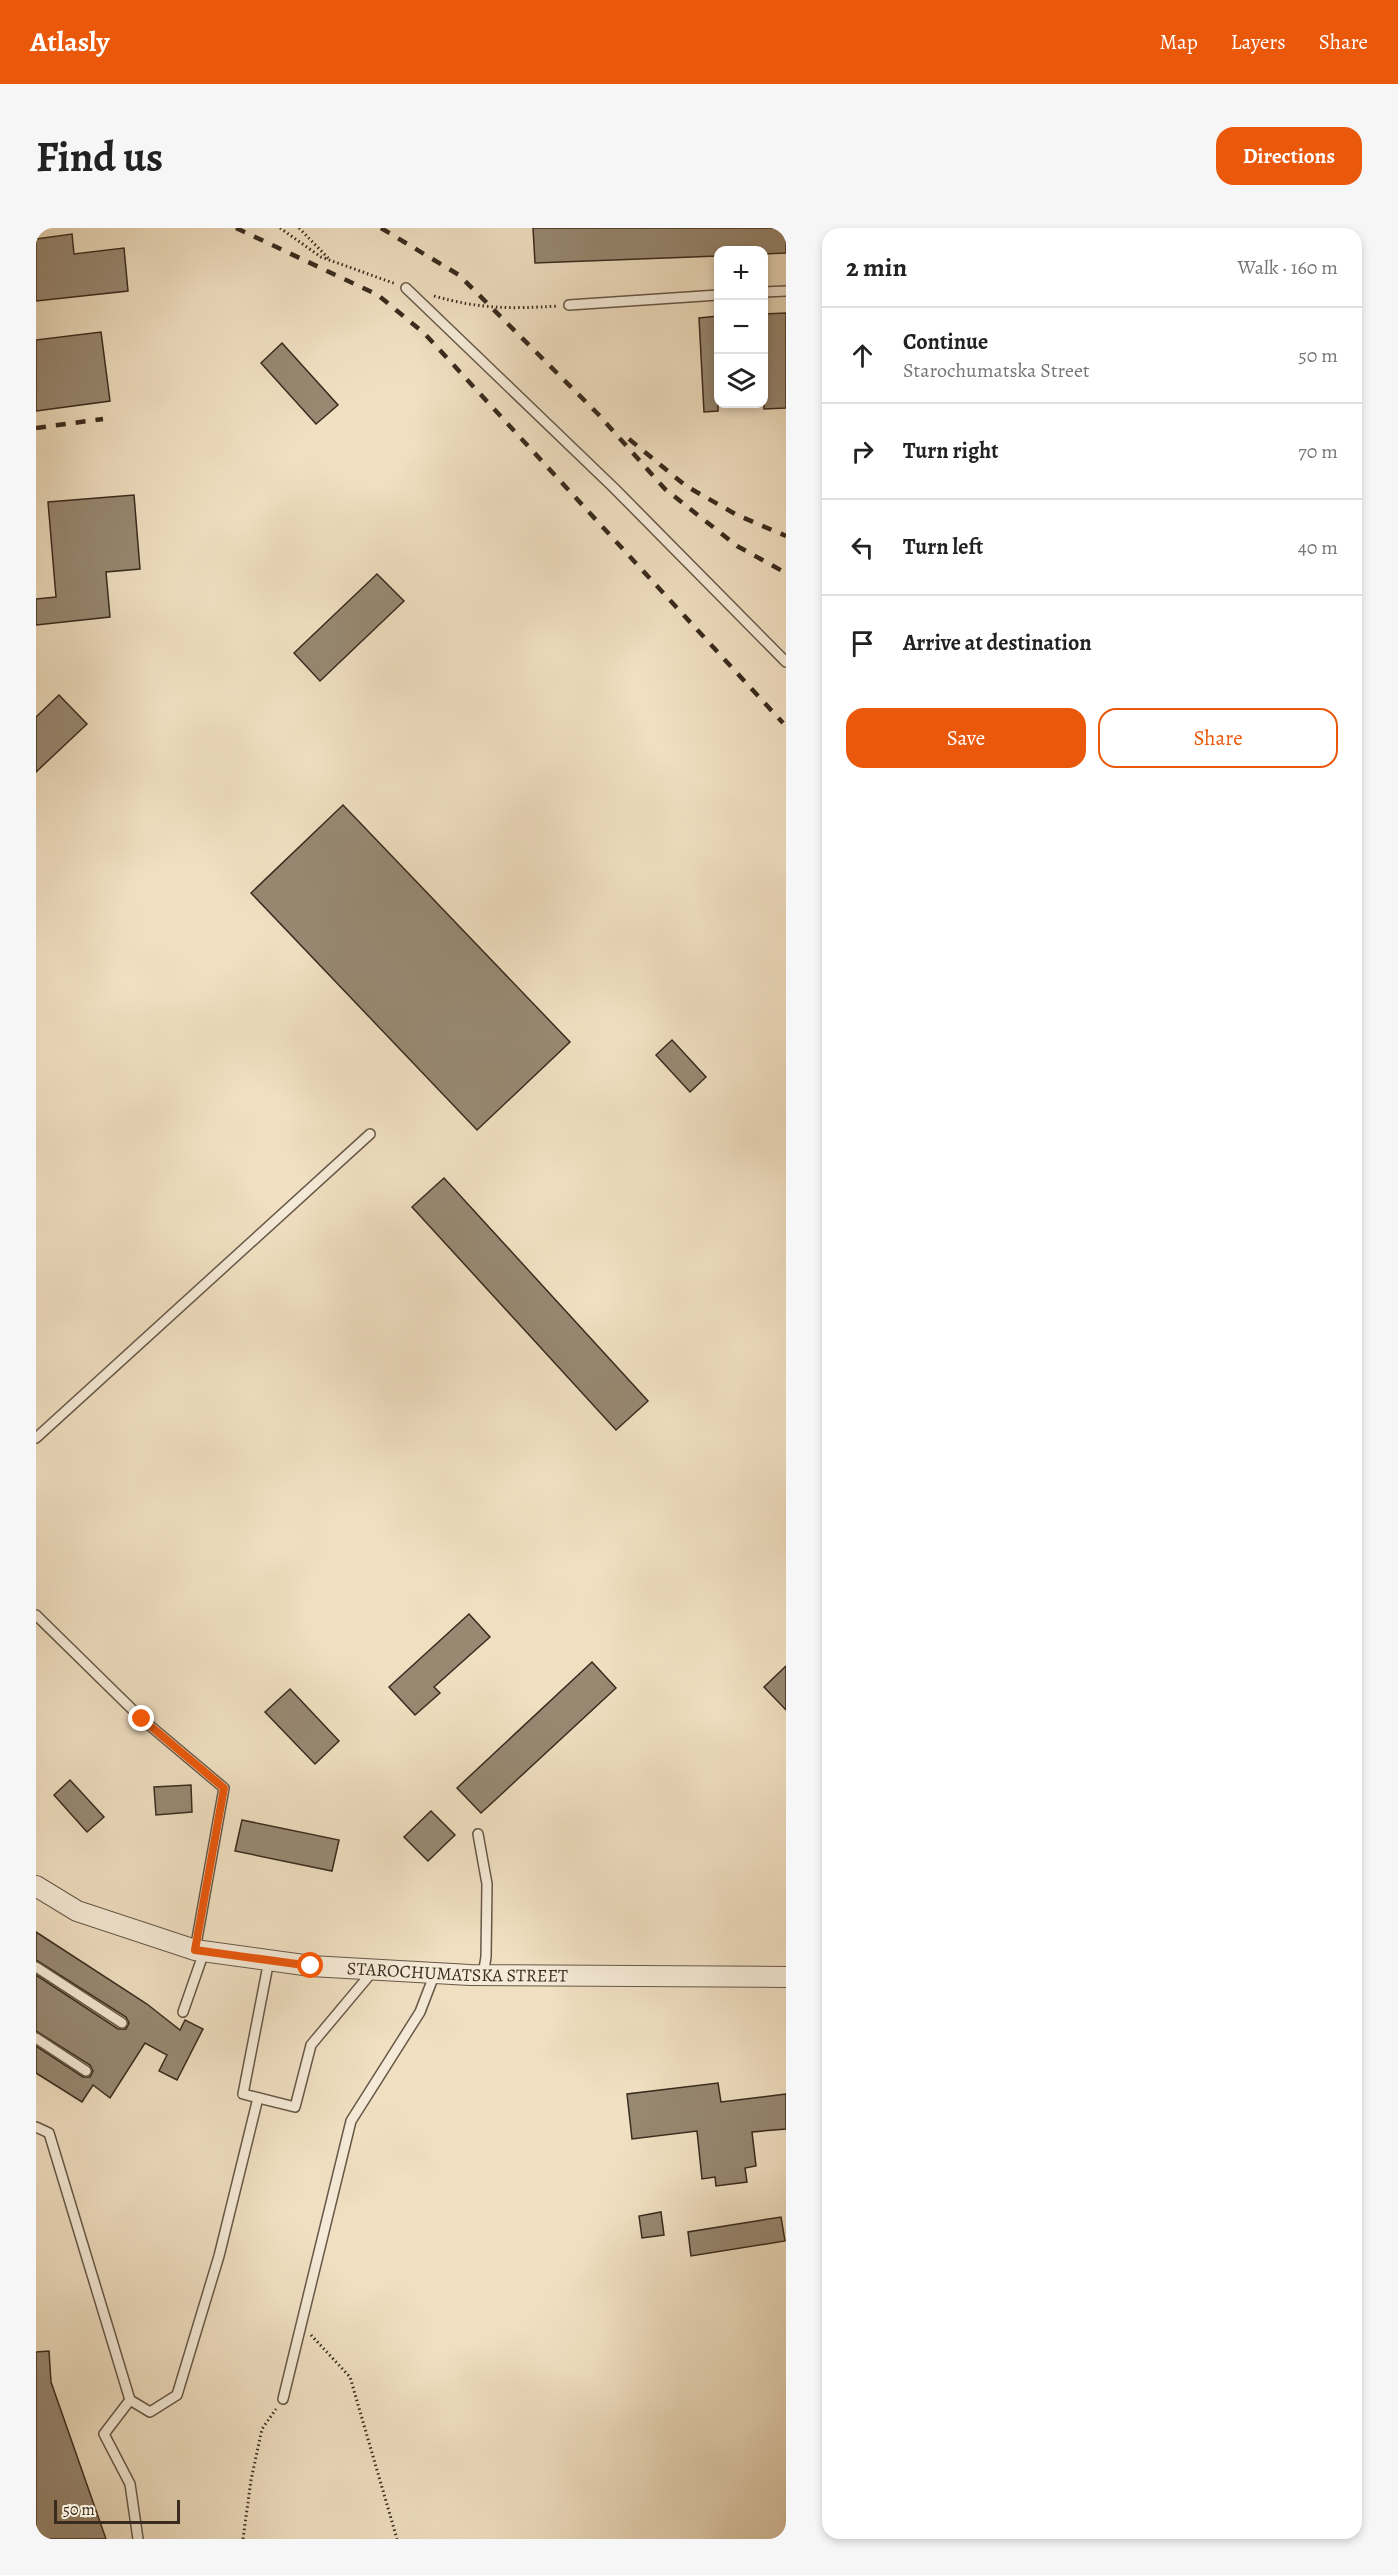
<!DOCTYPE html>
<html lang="en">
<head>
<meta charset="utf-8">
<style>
	:root { --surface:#fff; --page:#f6f6f6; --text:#222; --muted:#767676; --line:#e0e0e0; --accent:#ea580c }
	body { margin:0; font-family:Alegreya,serif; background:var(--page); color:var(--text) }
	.controls { position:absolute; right:18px; top:18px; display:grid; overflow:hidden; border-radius:12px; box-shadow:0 3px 9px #0003 }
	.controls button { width:54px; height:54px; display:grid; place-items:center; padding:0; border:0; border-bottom:2px solid var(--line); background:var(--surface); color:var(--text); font:30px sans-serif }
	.scale { position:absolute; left:18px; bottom:15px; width:126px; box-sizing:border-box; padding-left:6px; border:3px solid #392b1e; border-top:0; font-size:16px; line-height:21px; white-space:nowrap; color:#392b1e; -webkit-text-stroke:4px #f5ead7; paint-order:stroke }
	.stop { position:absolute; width:18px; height:18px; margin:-14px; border:4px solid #ea580c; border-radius:50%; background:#fff }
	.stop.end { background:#ea580c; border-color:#fff; box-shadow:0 2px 6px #0008 }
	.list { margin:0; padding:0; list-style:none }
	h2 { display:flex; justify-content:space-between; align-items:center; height:78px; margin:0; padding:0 24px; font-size:26px }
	h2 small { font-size:20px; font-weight:400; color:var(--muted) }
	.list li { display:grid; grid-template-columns:39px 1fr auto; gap:18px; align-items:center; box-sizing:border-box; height:96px; padding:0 24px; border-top:2px solid var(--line) }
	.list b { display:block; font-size:22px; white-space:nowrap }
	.list p { margin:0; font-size:20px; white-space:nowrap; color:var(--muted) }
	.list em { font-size:20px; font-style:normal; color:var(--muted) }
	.actions { display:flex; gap:12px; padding:18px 24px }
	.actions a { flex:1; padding:14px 0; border:2px solid var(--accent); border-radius:18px; text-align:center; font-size:21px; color:var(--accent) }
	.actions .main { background:var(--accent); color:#fff }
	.icon { flex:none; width:33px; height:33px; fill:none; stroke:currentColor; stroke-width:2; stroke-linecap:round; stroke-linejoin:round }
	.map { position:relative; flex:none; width:750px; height:2311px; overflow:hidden; border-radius:18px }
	header { display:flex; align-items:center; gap:36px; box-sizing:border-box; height:84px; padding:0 30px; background:var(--accent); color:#fff }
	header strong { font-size:28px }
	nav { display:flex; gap:33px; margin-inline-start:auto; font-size:21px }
	.intro { display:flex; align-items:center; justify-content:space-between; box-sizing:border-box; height:144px; padding:0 36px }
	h1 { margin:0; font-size:42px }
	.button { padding:15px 27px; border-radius:18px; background:var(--accent); color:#fff; font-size:21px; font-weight:700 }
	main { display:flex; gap:36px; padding:0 36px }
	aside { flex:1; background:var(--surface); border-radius:18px; box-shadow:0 3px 9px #0003 }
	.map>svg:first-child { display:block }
	.building { fill:#988973; stroke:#392b1e; stroke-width:1.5 }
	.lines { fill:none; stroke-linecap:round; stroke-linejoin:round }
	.lane-casing { stroke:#675847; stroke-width:12 }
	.street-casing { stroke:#675847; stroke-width:22 }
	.path { stroke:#392b1e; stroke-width:3; stroke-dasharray:1.5 3; stroke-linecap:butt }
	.lane { stroke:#f5ead7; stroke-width:9 }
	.street { stroke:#f5ead7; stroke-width:20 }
	.rail { stroke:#392b1e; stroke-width:4.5; stroke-dasharray:10 10; stroke-linecap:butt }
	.route { stroke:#ea580c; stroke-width:8 }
	.labels { text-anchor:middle; stroke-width:4.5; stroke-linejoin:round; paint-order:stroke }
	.street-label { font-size:18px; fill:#392b1e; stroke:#f5ead7 }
</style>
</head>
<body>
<header>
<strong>Atlasly</strong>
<nav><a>Map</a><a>Layers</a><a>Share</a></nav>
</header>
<div class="intro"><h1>Find us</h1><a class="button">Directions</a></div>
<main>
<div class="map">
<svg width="750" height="2311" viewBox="0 0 750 2311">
	<rect width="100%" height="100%" fill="#f0dfc1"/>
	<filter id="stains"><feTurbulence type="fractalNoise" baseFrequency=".00333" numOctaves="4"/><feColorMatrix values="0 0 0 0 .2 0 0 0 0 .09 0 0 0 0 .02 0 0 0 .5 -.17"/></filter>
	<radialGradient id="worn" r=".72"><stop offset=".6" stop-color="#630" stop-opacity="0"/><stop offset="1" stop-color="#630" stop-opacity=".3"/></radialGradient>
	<g class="building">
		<polygon points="497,0 750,0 750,25 728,26 728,22 682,22 682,28 499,35"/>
		<polygon points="36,6 38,26 88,20 92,63 0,73 0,11"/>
		<polygon points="750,85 750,180 728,181 728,86"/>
		<polygon points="682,88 682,183 668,184 663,90"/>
		<polygon points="65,104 74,173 0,183 0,112"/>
		<polygon points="246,115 302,177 280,196 225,135"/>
		<polygon points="98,267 104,341 70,344 74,389 0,397 0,371 20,369 12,274"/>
		<polygon points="341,346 368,373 284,453 258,425"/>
		<polygon points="23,467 51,496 0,544 0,489"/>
		<polygon points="307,577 534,814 441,902 215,665"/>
		<polygon points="636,812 670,849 654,864 620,827"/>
		<polygon points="408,950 612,1173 580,1202 376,979"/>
		<polygon points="433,1386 454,1409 398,1459 404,1465 379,1487 353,1459"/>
		<polygon points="556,1434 580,1460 445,1585 421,1560"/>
		<polygon points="750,1438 750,1482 728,1459"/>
		<polygon points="254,1461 303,1513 279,1536 229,1484"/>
		<polygon points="34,1552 68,1589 51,1604 18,1567"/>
		<polygon points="155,1557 156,1584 120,1587 118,1559"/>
		<polygon points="395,1583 419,1607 392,1633 368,1609"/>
		<polygon points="206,1592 303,1612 296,1643 199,1623"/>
		<polygon points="0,1704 111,1776 144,1802 149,1792 167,1801 141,1852 123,1843 131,1827 109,1815 74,1870 57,1857 46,1874 0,1845 0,1818 47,1849 54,1849 57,1843 54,1837 0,1803 0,1747 82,1801 90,1801 93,1795 90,1789 0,1732"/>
		<polygon points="682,1855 685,1874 750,1866 750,1901 716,1904 720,1938 709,1940 711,1954 680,1958 679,1949 666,1951 661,1903 596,1911 591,1866"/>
		<polygon points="625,1984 628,2007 606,2010 603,1988"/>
		<polygon points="745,1989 749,2013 655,2028 652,2004"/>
		<polygon points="13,2123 15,2154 70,2311 0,2311 0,2124"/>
	</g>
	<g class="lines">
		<defs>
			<g id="lane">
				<polyline points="370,60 578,260 750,434"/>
				<polyline points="728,64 750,63"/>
				<polyline points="533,77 682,67"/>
				<polyline points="0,1210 334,906"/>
				<polyline points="0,1387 106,1491 188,1560 159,1722"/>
				<polyline points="442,1606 451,1656 450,1729 447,1747"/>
				<polyline points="233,1732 207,1866 259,1879 275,1817 337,1743"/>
				<polyline points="0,1739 86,1795"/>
				<polyline points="147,1784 168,1724"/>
				<polyline points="0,1810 50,1843"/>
				<polyline points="0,1899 13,1905 94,2172 114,2184 141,2167 183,2028 222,1870"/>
				<polyline points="247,2171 315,1893 384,1784 399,1745"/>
				<polyline points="94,2172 68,2206 94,2256 102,2311"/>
			</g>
			<g id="street">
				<path id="s1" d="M 0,1658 L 41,1683 L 159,1722 L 275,1738 L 434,1747 L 750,1749"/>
			</g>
		</defs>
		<use href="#lane" class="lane-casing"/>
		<use href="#street" class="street-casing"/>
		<g class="path">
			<polyline points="244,0 285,29 360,56"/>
			<polyline points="263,0 294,32"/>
			<path d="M 398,68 C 445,81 473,81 522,78"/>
			<polyline points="275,2107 314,2149 361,2311"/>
			<polyline points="207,2311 215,2252 226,2201 240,2181"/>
		</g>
		<use href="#lane" class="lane"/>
		<use href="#street" class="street"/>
		<g class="rail">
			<polyline points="200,0 342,67 389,106 747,495"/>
			<polyline points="345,0 423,47 562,186 629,261 701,318 750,345"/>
			<polyline points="0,200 67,191"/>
			<polyline points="593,211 650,258 701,287 750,308"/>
		</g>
	</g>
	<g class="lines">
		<polyline class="route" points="106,1491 188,1560 159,1722 275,1738"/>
	</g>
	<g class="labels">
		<g class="street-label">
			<text dy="6" stroke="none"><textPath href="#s1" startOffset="436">STAROCHUMATSKA STREET</textPath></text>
		</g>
	</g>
	<rect width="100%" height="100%" filter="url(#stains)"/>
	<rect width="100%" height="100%" fill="url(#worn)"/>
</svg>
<div class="controls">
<button>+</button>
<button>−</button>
<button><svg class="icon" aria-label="layers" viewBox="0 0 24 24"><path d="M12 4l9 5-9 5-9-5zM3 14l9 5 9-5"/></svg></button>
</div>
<div class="scale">50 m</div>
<div class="stop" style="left:275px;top:1738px"></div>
<div class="stop end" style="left:106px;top:1491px"></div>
</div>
<aside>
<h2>2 min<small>Walk · 160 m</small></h2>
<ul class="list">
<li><svg class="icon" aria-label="ahead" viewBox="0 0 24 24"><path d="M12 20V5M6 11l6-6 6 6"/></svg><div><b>Continue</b><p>Starochumatska Street</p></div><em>50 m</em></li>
<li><svg class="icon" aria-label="right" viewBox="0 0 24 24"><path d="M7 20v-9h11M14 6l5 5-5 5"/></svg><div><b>Turn right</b></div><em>70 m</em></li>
<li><svg class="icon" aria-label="left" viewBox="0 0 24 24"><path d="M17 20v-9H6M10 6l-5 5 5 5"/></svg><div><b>Turn left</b></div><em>40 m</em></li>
<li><svg class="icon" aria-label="arrive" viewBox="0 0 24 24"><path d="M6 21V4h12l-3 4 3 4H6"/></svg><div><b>Arrive at destination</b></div></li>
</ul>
<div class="actions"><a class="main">Save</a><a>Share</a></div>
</aside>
</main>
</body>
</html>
